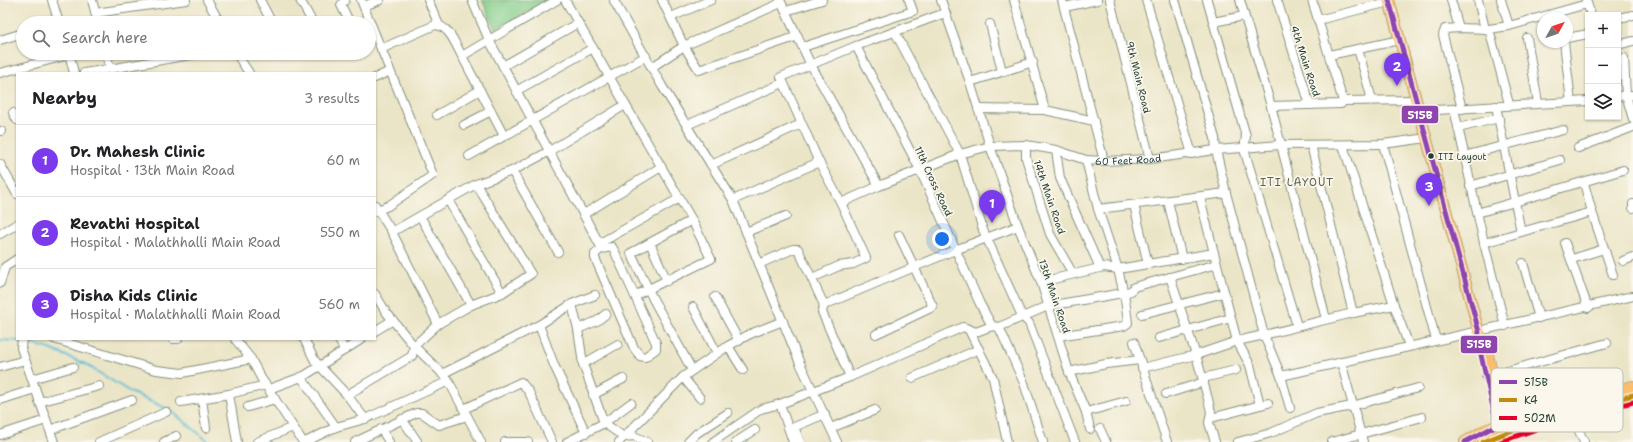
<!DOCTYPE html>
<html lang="en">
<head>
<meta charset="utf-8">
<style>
	:root { --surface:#fff; --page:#f2f2f2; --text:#202124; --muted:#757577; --line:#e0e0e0; --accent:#7c3aed }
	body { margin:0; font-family:"Shantell Sans",sans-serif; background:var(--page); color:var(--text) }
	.controls { position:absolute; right:12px; top:12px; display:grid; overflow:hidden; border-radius:0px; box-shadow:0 1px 3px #0004 }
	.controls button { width:36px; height:36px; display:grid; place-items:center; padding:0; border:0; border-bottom:1px solid var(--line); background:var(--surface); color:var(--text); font:20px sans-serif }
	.compass { position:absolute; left:1537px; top:12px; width:36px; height:36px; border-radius:50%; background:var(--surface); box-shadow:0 1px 3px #0004; rotate:50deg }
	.you { position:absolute; left:942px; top:239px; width:14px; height:14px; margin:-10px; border:3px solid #fff; border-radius:50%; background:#1a73e8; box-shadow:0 0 0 6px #1a73e833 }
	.badge { display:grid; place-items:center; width:26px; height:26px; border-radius:50%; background:var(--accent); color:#fff; font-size:13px; font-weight:700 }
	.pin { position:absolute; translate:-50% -33px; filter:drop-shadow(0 1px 2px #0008) }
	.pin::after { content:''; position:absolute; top:21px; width:14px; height:12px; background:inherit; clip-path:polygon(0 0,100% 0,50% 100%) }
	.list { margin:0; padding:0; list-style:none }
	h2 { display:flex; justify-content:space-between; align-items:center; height:52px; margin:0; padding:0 16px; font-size:17px }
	h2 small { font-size:13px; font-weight:400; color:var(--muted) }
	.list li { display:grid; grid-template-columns:26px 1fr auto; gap:12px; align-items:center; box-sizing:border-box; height:72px; padding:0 16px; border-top:1px solid var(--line) }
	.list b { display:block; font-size:15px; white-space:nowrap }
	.list p { margin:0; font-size:13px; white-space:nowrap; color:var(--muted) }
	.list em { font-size:13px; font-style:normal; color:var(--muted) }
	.icon { flex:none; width:22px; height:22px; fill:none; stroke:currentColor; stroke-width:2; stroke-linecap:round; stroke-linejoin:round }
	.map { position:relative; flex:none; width:1633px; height:442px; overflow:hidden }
	.search { position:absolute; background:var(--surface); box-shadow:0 1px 3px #0004; left:16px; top:16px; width:360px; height:44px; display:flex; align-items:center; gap:10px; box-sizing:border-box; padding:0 14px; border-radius:22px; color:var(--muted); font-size:15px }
	.panel { position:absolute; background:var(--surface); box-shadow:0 1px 3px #0004; left:16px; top:72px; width:360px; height:268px; border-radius:0px }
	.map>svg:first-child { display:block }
	.park { fill:#83ce8b; stroke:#518660 }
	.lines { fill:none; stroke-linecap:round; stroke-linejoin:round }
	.stream { stroke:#59bdd7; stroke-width:2 }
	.minor-casing { stroke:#85917e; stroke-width:10 }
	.major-casing { stroke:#85917e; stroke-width:12 }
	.minor { stroke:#fff; stroke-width:8 }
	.major { stroke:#fbbe6e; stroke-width:11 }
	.bus-1-casing { stroke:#fbf7ec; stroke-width:8 }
	.bus-2-casing { stroke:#fbf7ec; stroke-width:8 }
	.bus-3-casing { stroke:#fbf7ec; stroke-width:8 }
	.bus-1 { stroke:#8e44ad; stroke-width:5 }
	.bus-2 { stroke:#c18c0d; stroke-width:5 }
	.bus-3 { stroke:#e4002b; stroke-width:5 }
	.bus-dot { fill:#1f3d34; stroke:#fbf7ec; stroke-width:1.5 }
	.labels { text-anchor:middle; stroke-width:3.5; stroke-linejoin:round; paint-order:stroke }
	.bus-label { font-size:9px; fill:#1f3d34; stroke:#fbf7ec; text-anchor:start }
	.street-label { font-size:10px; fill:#1f3d34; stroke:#fbf7ec }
	.neighbourhood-label { font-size:11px; letter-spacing:1px; fill:#5b614c; stroke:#fbf7ec }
	.key { fill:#fbf7ec; stroke:#b9bfb5; stroke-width:1 }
	.key-label { font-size:11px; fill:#1f3d34 }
	.line-badge { stroke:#fbf7ec; stroke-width:1.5 }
	.badge-label { font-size:11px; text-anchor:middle; font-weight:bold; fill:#fff }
</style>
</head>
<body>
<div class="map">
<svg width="1633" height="442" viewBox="0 0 1633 442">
	<rect width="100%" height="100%" fill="#fbf7ec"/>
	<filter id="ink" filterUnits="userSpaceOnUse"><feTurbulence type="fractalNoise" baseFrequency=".025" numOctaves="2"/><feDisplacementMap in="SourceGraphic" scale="8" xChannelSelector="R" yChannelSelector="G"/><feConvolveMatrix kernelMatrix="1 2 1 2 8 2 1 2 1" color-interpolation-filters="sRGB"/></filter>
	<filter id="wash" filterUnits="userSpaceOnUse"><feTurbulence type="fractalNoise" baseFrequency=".012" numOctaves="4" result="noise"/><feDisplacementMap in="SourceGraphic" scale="16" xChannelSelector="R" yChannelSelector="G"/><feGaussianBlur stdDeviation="0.9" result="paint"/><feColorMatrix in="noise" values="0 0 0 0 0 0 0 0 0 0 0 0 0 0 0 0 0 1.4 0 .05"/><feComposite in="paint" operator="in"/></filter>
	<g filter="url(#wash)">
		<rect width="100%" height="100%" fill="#ebe5c7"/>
		<polygon class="park" points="482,0 551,0 495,29"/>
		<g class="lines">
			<g class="stream">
				<polyline points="0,340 19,341"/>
				<polyline points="24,342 50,349 85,364 132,393 170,410 209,442"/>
			</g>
		</g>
	</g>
	<g filter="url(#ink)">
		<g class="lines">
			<defs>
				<g id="minor">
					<polyline points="52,0 59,23"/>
					<polyline points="92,0 98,23"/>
					<polyline points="207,0 220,23"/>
					<polyline points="260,0 272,23"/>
					<polyline points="300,0 313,23"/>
					<polyline points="345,0 341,5 350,23"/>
					<polyline points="361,0 433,175 388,206 375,211"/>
					<polyline points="428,0 439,25"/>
					<polyline points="472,0 489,40 600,245"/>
					<polyline points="565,0 692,220 631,253 653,299 692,370"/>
					<polyline points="662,0 684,46 699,70 798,36"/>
					<polyline points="780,0 811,65 879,186"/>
					<polyline points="941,0 970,82 990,146 1018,226 1041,282 1069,372 1086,412 1090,429"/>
					<polyline points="1014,0 1045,110"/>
					<polyline points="1062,0 1104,161"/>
					<polyline points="1110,0 1150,159"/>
					<polyline points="1146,0 1192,154"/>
					<polyline points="1175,0 1215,138 1216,150 1226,193 1264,335 1353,313 1394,305"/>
					<polyline points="1207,0 1246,136 1244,149 1297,326"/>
					<polyline points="1240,0 1271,106 1326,319"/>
					<polyline points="1277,0 1310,105"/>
					<polyline points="1451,0 1459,28"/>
					<polyline points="1478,0 1485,29"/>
					<polyline points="1501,0 1509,26"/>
					<polyline points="1586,0 1591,15"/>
					<polyline points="614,1 662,86 733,200 799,361 837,442"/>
					<polyline points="364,6 380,0"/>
					<polyline points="1065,7 1097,0"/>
					<polyline points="786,11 822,0"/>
					<polyline points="95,13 186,0"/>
					<polyline points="671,17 711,0"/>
					<polyline points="1618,18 1633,15"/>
					<polyline points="1318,20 1389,2"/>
					<polyline points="1213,22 1244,16"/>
					<polyline points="200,23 217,18"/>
					<polyline points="990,24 1002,71"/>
					<polyline points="895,32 960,154 983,230 1022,316 1029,323 1075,442"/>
					<polyline points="1527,38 1538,103"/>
					<polyline points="1567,38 1588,34"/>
					<polyline points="0,40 23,33"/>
					<polyline points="1564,42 1571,102"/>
					<polyline points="1618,45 1633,41"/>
					<polyline points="856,46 920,170 980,304 992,326"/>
					<polyline points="803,47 913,11 909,0"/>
					<path d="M 381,49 L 435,25 C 450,26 455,44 462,56"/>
					<polyline points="1358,49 1400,40"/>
					<polyline points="69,53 74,73"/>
					<polyline points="106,53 110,69 201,53"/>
					<polyline points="236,53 249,73"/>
					<polyline points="288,53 288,54"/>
					<polyline points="1329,55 1358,49 1372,100"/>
					<polyline points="1624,58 1626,95 1633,119"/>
					<polyline points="503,66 578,23"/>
					<polyline points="652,67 684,46 781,3"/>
					<polyline points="0,73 69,55"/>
					<polyline points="84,73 110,69"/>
					<polyline points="375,78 390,71"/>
					<polyline points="970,82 1033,62"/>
					<polyline points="516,91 593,48"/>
					<polyline points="1618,96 1633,95"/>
					<polyline points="1343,101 1416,100"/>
					<polyline points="1509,104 1489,29 1509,26 1587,4"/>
					<polyline points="1271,106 1341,104 1343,101 1312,0"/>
					<polyline points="978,109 1045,110 1094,121"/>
					<polyline points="1454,109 1484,243 1505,326"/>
					<polyline points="1462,109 1443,35 1445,29 1459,28 1489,29"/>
					<polyline points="1419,111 1588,101"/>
					<polyline points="13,113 17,120"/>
					<polyline points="437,115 480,90"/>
					<polyline points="464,125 491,111"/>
					<polyline points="687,125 783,83"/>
					<polyline points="1458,128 1499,118"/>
					<polyline points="0,131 1,131"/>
					<polyline points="504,136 462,56 557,0"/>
					<polyline points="1383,144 1436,340"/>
					<polyline points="1026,145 1026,158 1050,234 1073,274"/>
					<polyline points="1311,145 1353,313"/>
					<polyline points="1343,145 1394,305 1409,346"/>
					<polyline points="1578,148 1633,127"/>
					<polyline points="1056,150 1060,178 1100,268"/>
					<polyline points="469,156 646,56"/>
					<polyline points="1464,156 1563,130"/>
					<polyline points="819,162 781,77 856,46 945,13"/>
					<polyline points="0,164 17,194"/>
					<polyline points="711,165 801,124"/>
					<polyline points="512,171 558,252"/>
					<polyline points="1470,186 1560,160"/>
					<polyline points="1200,198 1214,253"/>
					<polyline points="448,200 502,293"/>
					<polyline points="733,200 819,162 841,203 866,258 853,264 839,266 812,278"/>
					<polyline points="1168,201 1182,259"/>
					<path id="s1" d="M 841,203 L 879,186 L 960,154 L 990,146 L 1026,145 L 1056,150 L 1086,160 L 1104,161 L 1150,159 L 1216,150 L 1280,145 L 1383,144 L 1427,138"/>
					<polyline points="1633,204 1633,208"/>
					<polyline points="375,205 392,232 438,324"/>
					<polyline points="1134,205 1148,264"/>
					<polyline points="1098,209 1226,193"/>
					<polyline points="1592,212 1613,275"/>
					<polyline points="1477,213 1623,170"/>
					<polyline points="584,214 661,167"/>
					<polyline points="420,216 471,305"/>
					<polyline points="392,232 476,184 512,171 548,152 625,105"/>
					<polyline points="746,232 786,216"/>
					<polyline points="1521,232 1592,212 1584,183"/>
					<polyline points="0,234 17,224"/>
					<polyline points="600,243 680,198"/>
					<polyline points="650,243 667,281"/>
					<polyline points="1484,243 1521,232 1496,106"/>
					<polyline points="1565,243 1588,308"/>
					<polygon points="612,247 615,252 656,343 656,349 645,357 640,356 634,348 595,258 595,254 601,249"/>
					<polyline points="1572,259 1604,249"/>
					<polyline points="1623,261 1633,257"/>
					<polyline points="1523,263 1539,318"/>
					<polyline points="759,264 793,249 798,249 824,305"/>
					<polyline points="1170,277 1196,355 1208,399 1211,412 1209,423 1215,442"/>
					<polyline points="1041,282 1104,267 1118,269 1214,253 1237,341 1264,335 1281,376 1633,296"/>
					<polyline points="0,283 5,267 17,259"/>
					<polyline points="375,294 386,312 414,346 447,378 481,442"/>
					<polyline points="638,294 711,259 692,220"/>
					<polyline points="715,297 739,341"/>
					<polyline points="572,304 578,329 583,364 604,423 631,403"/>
					<polyline points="693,307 717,353"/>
					<polyline points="1142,314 1224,293"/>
					<polyline points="539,325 554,365 586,433"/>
					<polyline points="999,327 1024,383 1043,442"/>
					<polyline points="578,329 597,321 606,314"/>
					<polyline points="969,330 993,378 1007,442"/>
					<polyline points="375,331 393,320"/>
					<polyline points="876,334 933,307 899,235"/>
					<polyline points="1058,336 1124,326 1128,323 1125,299 1118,269 1098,209 1086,160"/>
					<polyline points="1159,338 1231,318"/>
					<polyline points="22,339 21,348 54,442"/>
					<polyline points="54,339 156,370 182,373 251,359"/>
					<polyline points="173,339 178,339"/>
					<polyline points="235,339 251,359 261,378 303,442"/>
					<polyline points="304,339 315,361 347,395 365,419"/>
					<polyline points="338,339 345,350"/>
					<polyline points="1134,342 1167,442"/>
					<polyline points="728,346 743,370"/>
					<polyline points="1341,362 1363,442"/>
					<polyline points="583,364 618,344"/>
					<polyline points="0,367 25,360"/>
					<polyline points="1142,368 1196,355 1237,341 1250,365 1260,405"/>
					<polyline points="1069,372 1106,364 1140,360"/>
					<polyline points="442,374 539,325 572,304 595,295"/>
					<polyline points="1281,376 1290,408"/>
					<polyline points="301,377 336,427"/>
					<polyline points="683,377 700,398"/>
					<polyline points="850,377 822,312 824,305 955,250 1018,226"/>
					<polyline points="1486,377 1607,343"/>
					<polyline points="912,378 979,349"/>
					<polyline points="1203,378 1236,370"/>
					<polyline points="32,379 73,367"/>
					<polyline points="269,389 304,376 362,339"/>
					<polyline points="229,394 237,442"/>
					<polyline points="1166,394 1204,382"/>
					<polyline points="347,395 412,356 414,346 438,324 471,305 502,293 531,274 476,184"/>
					<polyline points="593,395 623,379"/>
					<polyline points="202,399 206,428"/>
					<polyline points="0,400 35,389"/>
					<polyline points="39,402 99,386"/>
					<polyline points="181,402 229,394 266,385"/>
					<polyline points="780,404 793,442"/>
					<polyline points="248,407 275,399"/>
					<polyline points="464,409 521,382 529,392 552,442"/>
					<polyline points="1570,411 1584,442"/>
					<polyline points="1086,412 1126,401"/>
					<polyline points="1211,418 1268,403"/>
					<polyline points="402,419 417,441"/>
					<polyline points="831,428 875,410"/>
					<polyline points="381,429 389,442"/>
					<polyline points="1100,429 1106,442"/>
					<polyline points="50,430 132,400"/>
					<polyline points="0,435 46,420"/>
					<polyline points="99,442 166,412"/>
					<polyline points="164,442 176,436"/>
					<polyline points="257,442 293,427"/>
					<polyline points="305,442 336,427 365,419 449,381"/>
					<polyline points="355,442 416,413 422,413 439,425 467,416"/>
					<polyline points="505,442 528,442"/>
					<polyline points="567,442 604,423 624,437 634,436 647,442"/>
					<polyline points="619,442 683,377 728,346 750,334 783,321"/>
					<polyline points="688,442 697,433 728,413"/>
					<polyline points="713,442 761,409 780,404 850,377 963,327 976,332 992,326 999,327 1048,306 1123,293 1131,291 1134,287 1217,264"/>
					<polyline points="736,442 755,430"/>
					<polyline points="800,442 794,427 825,414"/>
					<polyline points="1238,442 1271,433 1317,413 1352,406 1418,388"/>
					<polyline points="1332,442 1422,417"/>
				</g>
				<g id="major">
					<polyline points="1389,0 1479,332 1485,342 1505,431"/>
					<polyline points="1595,405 1633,395"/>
					<polyline points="1465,442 1483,431 1504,423 1633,386"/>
					<polyline points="1483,442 1505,431 1555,416"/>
				</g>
			</defs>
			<use href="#minor" class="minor-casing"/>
			<use href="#major" class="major-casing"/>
			<use href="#minor" class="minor"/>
			<use href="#major" class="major"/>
			<defs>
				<polyline id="bus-1" points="1389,0 1479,332 1478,342 1497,425 1465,442"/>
				<polyline id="bus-2" points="1483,442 1538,420 1633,395"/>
				<polyline id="bus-3" points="1500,442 1559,421 1633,402"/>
			</defs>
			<use href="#bus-1" class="bus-1-casing"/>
			<use href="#bus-2" class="bus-2-casing"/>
			<use href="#bus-3" class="bus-3-casing"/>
			<use href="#bus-1" class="bus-1"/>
			<use href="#bus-2" class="bus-2"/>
			<use href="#bus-3" class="bus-3"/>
		</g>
	</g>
	<circle class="bus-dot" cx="1431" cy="156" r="3.5"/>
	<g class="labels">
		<g class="bus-label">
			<text x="1438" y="160">ITI Layout</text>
		</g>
		<g class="street-label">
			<text transform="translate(1306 61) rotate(72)" y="4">4th Main Road</text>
			<text transform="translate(1139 77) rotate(76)" y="4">9th Main Road</text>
			<text dy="4" stroke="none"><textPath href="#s1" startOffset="300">60 Feet Road</textPath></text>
			<text transform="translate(934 181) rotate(65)" y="4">11th Cross Road</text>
			<text transform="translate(1050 197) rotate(71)" y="4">14th Main Road</text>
			<text transform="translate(1055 296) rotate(71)" y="4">13th Main Road</text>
		</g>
		<g class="neighbourhood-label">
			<text x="1297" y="186">ITI LAYOUT</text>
		</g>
	</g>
	<rect x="1491" y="368" width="132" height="64" rx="6" class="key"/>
	<rect x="1499" y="380" width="18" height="4" fill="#8e44ad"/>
	<rect x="1499" y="398" width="18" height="4" fill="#c18c0d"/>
	<rect x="1499" y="416" width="18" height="4" fill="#e4002b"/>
	<g class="key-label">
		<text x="1524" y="386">515B</text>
		<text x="1524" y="404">K4</text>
		<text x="1524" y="422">502M</text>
	</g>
	<g class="line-badge">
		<rect x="1401" y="105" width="38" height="19" rx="4" fill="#8e44ad"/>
		<rect x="1460" y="335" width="38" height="19" rx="4" fill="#8e44ad"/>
	</g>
	<g class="badge-label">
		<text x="1420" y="119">515B</text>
		<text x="1479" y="348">515B</text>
	</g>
</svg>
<div class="controls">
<button>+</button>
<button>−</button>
<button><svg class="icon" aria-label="layers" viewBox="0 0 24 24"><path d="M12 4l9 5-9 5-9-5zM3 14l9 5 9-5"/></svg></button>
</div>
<svg class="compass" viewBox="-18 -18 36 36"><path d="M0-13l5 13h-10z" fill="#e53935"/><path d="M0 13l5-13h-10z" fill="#757577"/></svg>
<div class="you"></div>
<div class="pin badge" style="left:992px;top:223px">1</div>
<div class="pin badge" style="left:1397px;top:86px">2</div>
<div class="pin badge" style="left:1429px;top:206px">3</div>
<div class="search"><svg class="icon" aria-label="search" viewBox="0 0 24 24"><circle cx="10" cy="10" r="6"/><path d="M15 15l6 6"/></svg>Search here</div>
<section class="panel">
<h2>Nearby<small>3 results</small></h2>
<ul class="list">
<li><span class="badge">1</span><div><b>Dr. Mahesh Clinic</b><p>Hospital · 13th Main Road</p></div><em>60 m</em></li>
<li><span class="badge">2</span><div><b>Revathi Hospital</b><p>Hospital · Malathhalli Main Road</p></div><em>550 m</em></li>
<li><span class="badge">3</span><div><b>Disha Kids Clinic</b><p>Hospital · Malathhalli Main Road</p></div><em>560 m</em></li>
</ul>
</section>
</div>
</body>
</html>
